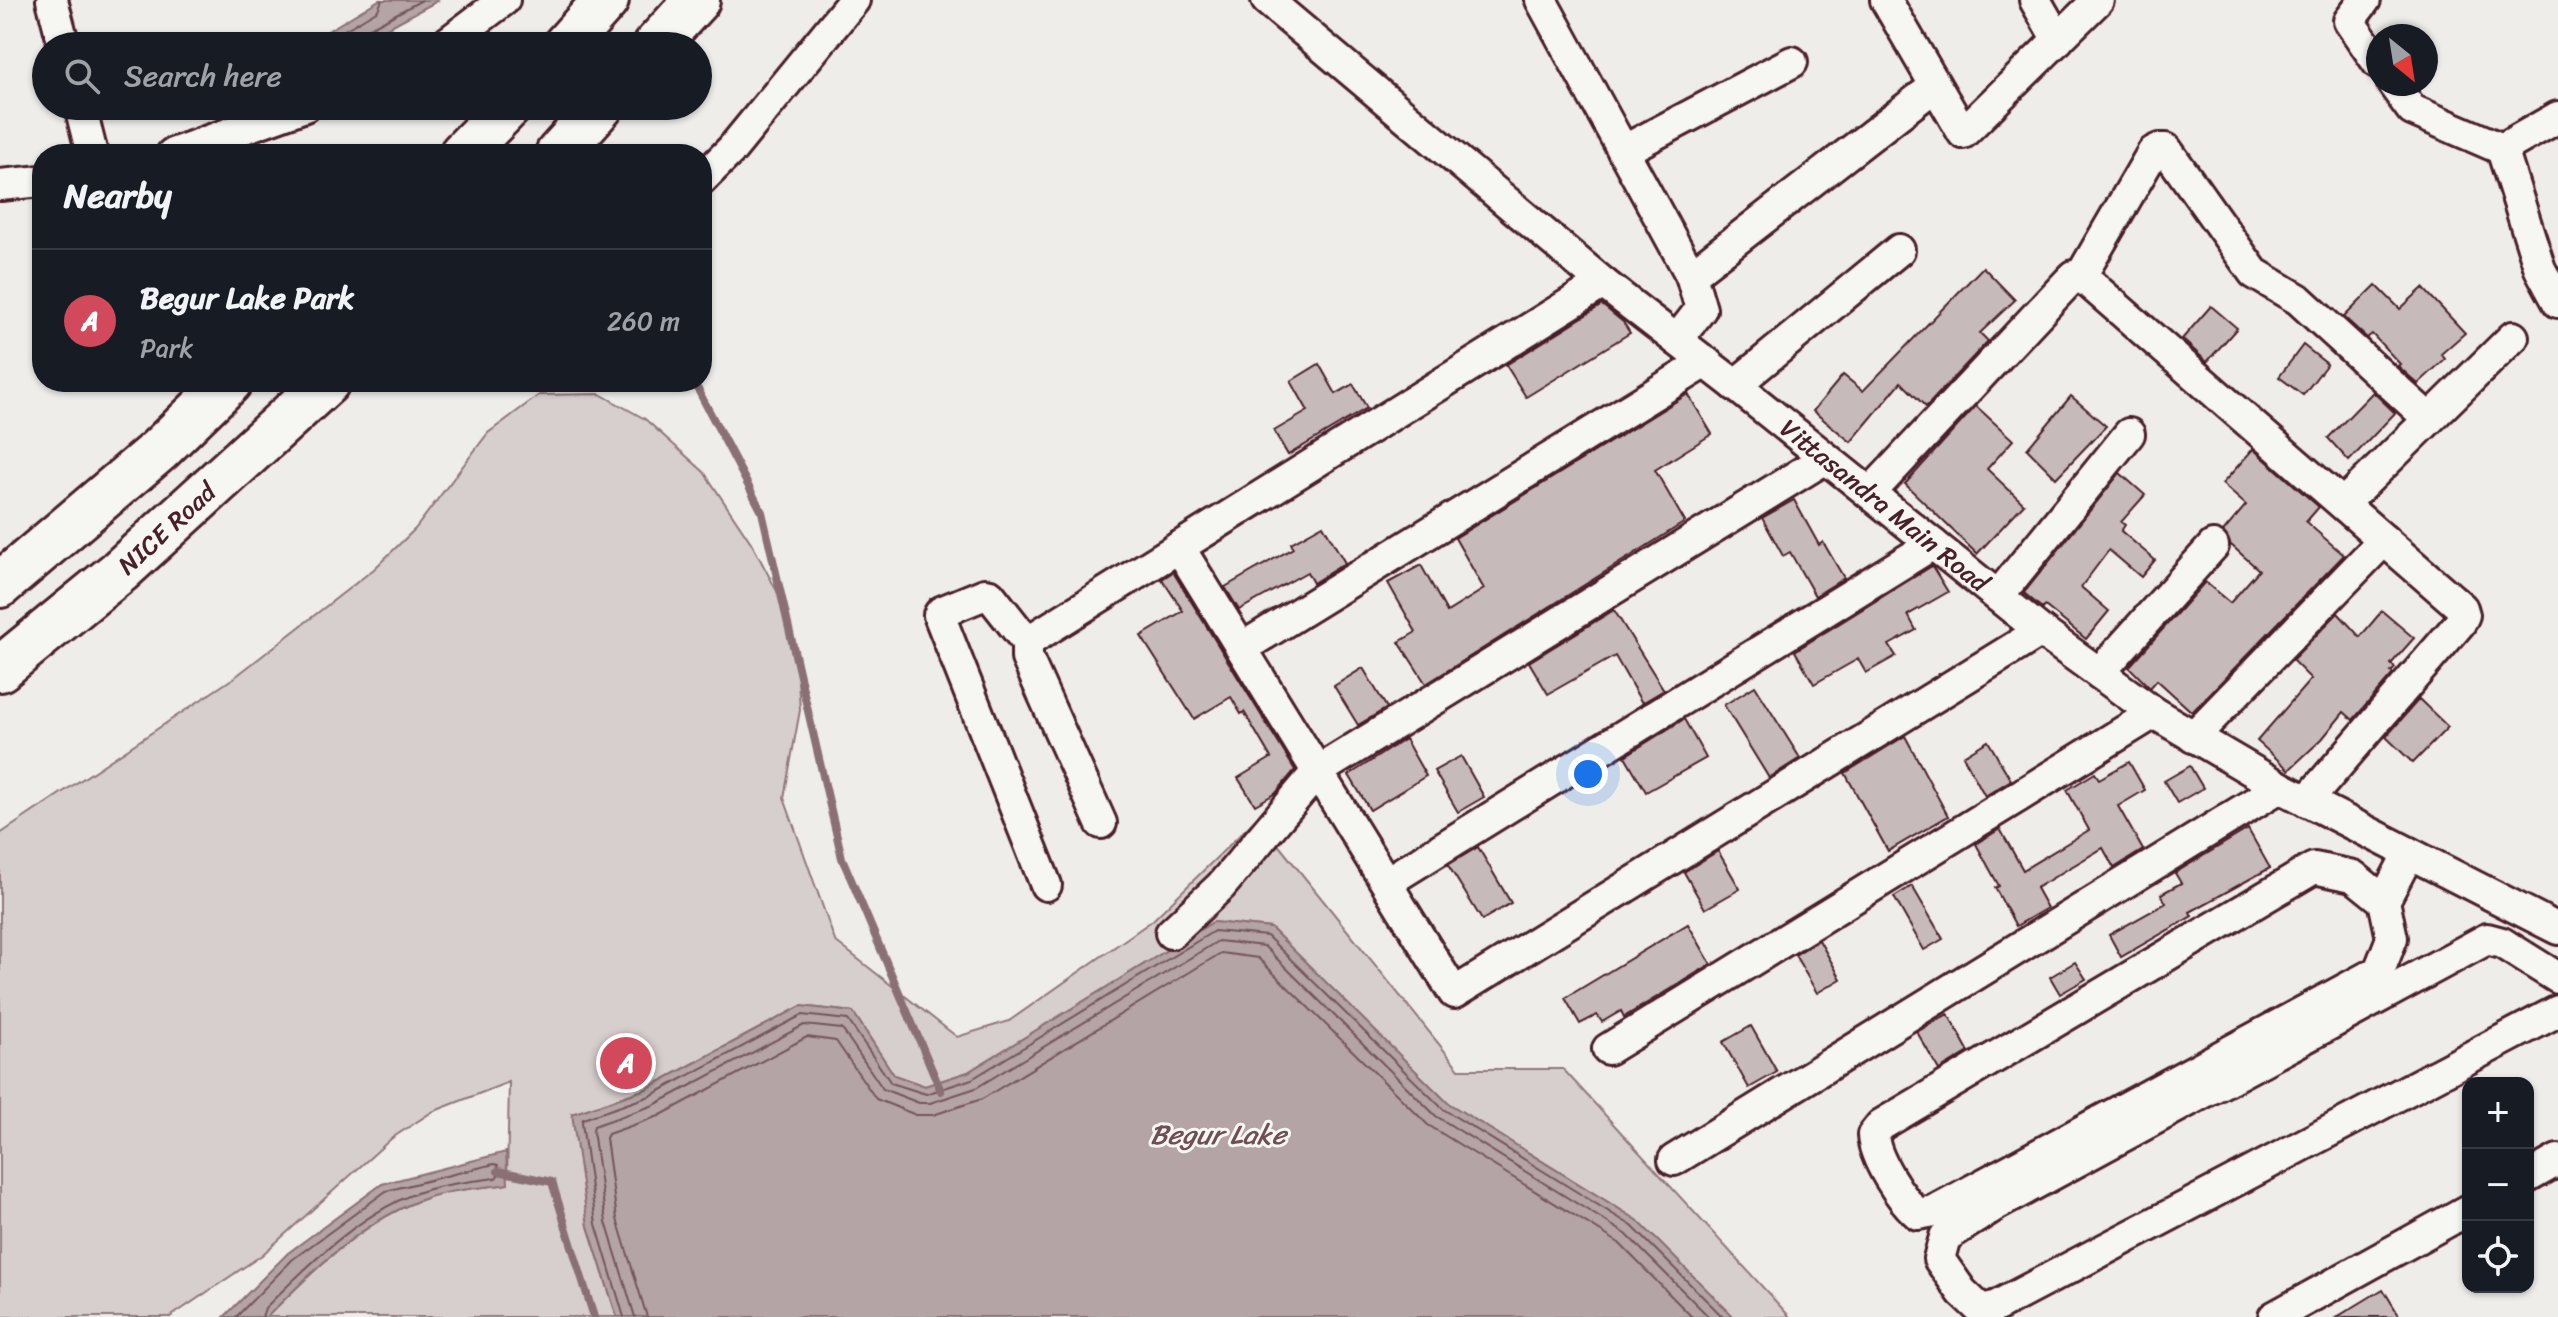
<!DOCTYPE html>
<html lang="en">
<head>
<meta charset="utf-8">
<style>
	:root { --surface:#171b24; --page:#242831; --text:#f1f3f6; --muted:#9ea1a6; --line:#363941; --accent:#d1495b }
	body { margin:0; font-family:Sriracha,sans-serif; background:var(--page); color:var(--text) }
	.controls { position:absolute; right:24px; bottom:24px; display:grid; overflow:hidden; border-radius:16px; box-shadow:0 2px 6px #0004 }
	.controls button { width:72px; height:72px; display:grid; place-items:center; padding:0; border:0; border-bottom:2px solid var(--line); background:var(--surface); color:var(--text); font:40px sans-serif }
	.compass { position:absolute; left:2366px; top:24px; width:72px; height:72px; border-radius:50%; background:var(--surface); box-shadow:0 2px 6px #0004; rotate:150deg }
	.you { position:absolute; left:1588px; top:774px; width:28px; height:28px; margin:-20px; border:6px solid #fff; border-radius:50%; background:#1a73e8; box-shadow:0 0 0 12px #1a73e833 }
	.badge { display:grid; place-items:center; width:52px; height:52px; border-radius:50%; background:var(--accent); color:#fff; font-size:26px; font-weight:700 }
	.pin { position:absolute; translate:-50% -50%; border:4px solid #fff; box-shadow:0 2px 8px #0006 }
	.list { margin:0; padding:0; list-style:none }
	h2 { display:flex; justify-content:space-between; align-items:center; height:104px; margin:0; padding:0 32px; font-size:34px }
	h2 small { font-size:26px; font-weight:400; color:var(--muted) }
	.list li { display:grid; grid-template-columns:52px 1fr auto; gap:24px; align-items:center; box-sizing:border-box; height:144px; padding:0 32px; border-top:2px solid var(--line) }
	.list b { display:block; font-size:30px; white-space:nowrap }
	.list p { margin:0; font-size:26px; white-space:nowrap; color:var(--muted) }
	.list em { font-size:26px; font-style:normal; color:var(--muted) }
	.icon { flex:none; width:44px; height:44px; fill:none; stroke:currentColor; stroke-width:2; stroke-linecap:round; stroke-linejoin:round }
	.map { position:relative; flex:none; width:2558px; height:1317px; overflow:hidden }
	.search { position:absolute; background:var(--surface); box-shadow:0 2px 6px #0004; left:32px; top:32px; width:680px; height:88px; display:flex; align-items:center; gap:20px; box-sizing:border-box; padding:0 28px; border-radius:44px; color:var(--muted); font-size:30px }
	.panel { position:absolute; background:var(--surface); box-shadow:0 2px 6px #0004; left:32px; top:144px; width:680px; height:248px; border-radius:32px }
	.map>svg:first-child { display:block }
	.green { fill:#d7cfce; stroke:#90777c; stroke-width:2 }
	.water { fill:#b4a4a5; stroke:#8a6f74; stroke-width:2 }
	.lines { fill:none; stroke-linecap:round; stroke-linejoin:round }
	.shore { stroke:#74545c; stroke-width:2 }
	.stream { stroke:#8a6f74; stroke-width:8 }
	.building { fill:#c6babb; stroke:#4a1f2b; stroke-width:2 }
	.minor-casing { stroke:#4a1f2b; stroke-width:36 }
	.highway-casing { stroke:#4a1f2b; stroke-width:50 }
	.minor { stroke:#f6f6f2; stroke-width:30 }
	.highway { stroke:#f6f6f2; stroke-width:44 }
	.labels { text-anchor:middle; stroke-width:6; stroke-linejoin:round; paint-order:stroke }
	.street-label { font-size:26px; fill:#4a1f2b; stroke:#f6f6f2 }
	.water-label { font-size:28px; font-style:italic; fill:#6f4e56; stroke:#f6f6f2 }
</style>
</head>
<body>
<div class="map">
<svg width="2558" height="1317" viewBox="0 0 2558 1317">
	<rect width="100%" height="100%" fill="#efedea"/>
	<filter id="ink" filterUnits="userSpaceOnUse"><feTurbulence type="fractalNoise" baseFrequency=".0125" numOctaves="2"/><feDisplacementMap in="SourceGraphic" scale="16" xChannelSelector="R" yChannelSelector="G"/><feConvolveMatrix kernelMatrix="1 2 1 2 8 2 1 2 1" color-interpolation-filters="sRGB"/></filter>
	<g filter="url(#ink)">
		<path class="green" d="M 600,394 L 645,419 L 704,472 L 752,544 L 779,595 L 797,665 L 800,710 L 784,798 L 835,941 L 957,1037 L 1009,1021 L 1153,920 L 1254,821 L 1276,842 L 1459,1069 L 1563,1069 L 1790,1317 L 1734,1317 L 1637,1220 L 1448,1103 L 1271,928 L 1213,922 L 968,1072 L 925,1086 L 894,1075 L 853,1012 L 801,1006 L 646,1089 L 573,1114 L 588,1226 L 617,1317 L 267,1317 C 314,1270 365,1218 429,1197 C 453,1189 482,1188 507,1184 L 509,1082 L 432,1112 L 392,1138 L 262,1255 L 170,1317 L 0,1317 L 0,834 L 235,677 L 374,569 L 415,529 L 488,433 L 539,395 Z"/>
		<g class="water">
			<polygon points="379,0 439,0 354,46 303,46"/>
			<polygon points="1213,922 1271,928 1448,1103 1637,1220 1734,1317 617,1317 588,1226 572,1114 646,1089 801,1006 853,1012 894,1075 925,1086 968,1072"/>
			<path d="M 506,1152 L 508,1184 C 482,1188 453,1189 429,1197 C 365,1218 313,1270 267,1317 L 224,1317 L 288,1253 L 382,1184 Z"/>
		</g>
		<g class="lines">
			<g class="shore">
				<polyline points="318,46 378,10 382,0"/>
				<polyline points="353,46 357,35 422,0"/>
				<path d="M 236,1317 L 293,1259 L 386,1191 L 494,1164 L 498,1165 L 499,1174 L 496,1178 C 474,1181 450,1183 429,1189 C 367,1206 309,1264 265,1308 L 262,1317"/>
				<polyline points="624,1317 596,1224 582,1123 583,1119 650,1096 802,1015 848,1020 891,1083 926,1094 972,1079 1214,931 1267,936 1443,1109 1632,1226 1723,1317"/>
				<polyline points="635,1317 606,1222 593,1130 594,1126 654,1105 804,1025 842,1029 883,1089 919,1103 930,1103 976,1088 1218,941 1264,946 1436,1116 1626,1234 1709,1317"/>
				<polyline points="647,1317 617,1219 606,1138 608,1134 659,1116 807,1037 836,1041 876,1099 916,1115 933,1115 982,1099 1221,953 1258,958 1428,1125 1619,1243 1692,1317"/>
			</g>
			<g class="stream">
				<polyline points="694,382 762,512 842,858 941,1091"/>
				<polyline points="498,1171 552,1182 594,1317"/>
			</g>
		</g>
		<g class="building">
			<polygon points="1983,267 2015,300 1980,333 1988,341 1926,407 1901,382 1851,442 1813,411 1843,375 1863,391"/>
			<polygon points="2376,285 2400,309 2423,288 2465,333 2441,354 2445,359 2418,384 2398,366 2400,364 2372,334 2367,338 2344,317"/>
			<polygon points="1602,305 1623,322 1630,333 1526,397 1506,365"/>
			<polygon points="2211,306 2237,328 2207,362 2182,339"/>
			<polygon points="2303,345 2327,364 2303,395 2279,377"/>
			<polygon points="1319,364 1336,394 1353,384 1367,408 1288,455 1274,431 1308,411 1291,381"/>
			<polygon points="2373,392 2395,413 2349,461 2328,438"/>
			<polygon points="1688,394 1712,434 1655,470 1685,522 1426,684 1399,642 1416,632 1388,583 1421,565 1447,612 1484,589 1455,538"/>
			<polygon points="2071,396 2106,426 2056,478 2027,449"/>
			<polygon points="1976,406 2013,440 1987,469 2024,504 1977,554 1905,484"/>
			<polygon points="2253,449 2319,507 2306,522 2344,555 2192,712 2157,680 2150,688 2129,667 2205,582 2230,603 2259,570 2230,544 2223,532 2246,505 2222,484"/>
			<polygon points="2120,473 2145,495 2121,522 2125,525 2121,531 2155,560 2141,577 2109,550 2081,587 2109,611 2086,639 2045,606 2043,609 2024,593"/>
			<polygon points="1794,500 1819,545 1823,542 1844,578 1815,596 1790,552 1783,556 1762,518"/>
			<polygon points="1323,525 1345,563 1313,583 1307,572 1239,610 1225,587 1293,548 1291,543"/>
			<polygon points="1932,566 1948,592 1908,615 1916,630 1889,645 1896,656 1866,673 1858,659 1814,684 1795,651"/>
			<polygon points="1173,572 1295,770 1276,793 1255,805 1238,778 1271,758 1244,712 1241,714 1231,697 1194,719 1141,636 1183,611 1162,579"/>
			<polygon points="1614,610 1664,690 1642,703 1615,656 1548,694 1529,662"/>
			<polygon points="2382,611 2414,638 2391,664 2395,668 2391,672 2393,674 2353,720 2344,712 2322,739 2289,770 2257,741 2311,679 2292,660 2338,613 2360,637"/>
			<polygon points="1363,668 1387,708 1358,725 1334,686"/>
			<polygon points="1755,686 1800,758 1769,778 1724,705"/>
			<polygon points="2419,699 2448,727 2413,763 2386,737"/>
			<polygon points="1684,719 1706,758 1646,792 1625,756"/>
			<polygon points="1905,736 1948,816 1888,851 1845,773"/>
			<polygon points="1405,739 1426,776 1370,810 1349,775"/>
			<polygon points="1988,741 2011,780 1985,796 1963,756"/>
			<polygon points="1461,756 1484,797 1458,812 1434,771"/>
			<polygon points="2129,762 2145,790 2118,806 2143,850 2114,868 2103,848 2036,888 2047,908 2016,926 1995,888 1999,886 1976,844 2000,829 2023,870 2089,830 2067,790 2095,773 2099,779"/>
			<polygon points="2190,766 2203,788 2177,803 2164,781"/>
			<polygon points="2248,829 2270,868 2190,912 2192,916 2121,957 2109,935 2166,903 2161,894 2181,883 2175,873"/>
			<polygon points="1478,847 1511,903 1482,920 1448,865"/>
			<polygon points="1718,851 1740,889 1705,909 1684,872"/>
			<polygon points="1912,886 1943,939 1924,950 1894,897"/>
			<polygon points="1688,924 1711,964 1624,1017 1621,1011 1602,1022 1597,1015 1580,1024 1565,998"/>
			<polygon points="1819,940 1841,979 1817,993 1795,955"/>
			<polygon points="2075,962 2086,979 2060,994 2050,977"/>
			<polygon points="1948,1014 1969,1052 1939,1070 1917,1032"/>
			<polygon points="1751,1026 1777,1072 1749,1088 1723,1042"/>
			<polygon points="2383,1289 2400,1317 2337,1317"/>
		</g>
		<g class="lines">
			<defs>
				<g id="minor">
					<polyline points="52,0 64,46"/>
					<path id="s1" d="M 1267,0 L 1603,283 L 1735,385 L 2041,631 L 2154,713 L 2280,787 L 2558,929"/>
					<polyline points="1541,0 1691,275 1701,309 1677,340"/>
					<polyline points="1886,0 1963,133 2098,0"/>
					<polyline points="2035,0 2058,40"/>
					<polyline points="2365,0 2349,21 2378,63"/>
					<polyline points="443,46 504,0"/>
					<polyline points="2393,84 2412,110 2502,149 2540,269 2558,302"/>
					<polyline points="80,106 92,154"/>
					<polyline points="2502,149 2558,117"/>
					<polyline points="1623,151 1792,62"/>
					<polyline points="172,154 305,106"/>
					<polyline points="702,179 732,149 854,0"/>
					<polyline points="0,185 42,181"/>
					<polyline points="1691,275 1935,86"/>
					<polyline points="2081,276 2153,152 2159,149 2166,149 2254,273 2298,299 2429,419"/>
					<polyline points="1735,385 1899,250"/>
					<polyline points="1870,493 2069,281 2074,276 2081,276 2462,608 2464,615 2460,623 2307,801"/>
					<polyline points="2343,504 2513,337"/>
					<polyline points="1179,547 1454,993 2041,631"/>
					<polyline points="1998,596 2129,434"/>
					<polyline points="1027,642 990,595 985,594 941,612 939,615 1046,885"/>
					<polyline points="1242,648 1706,362"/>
					<polyline points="2099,673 2213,546"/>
					<polyline points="2193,737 2384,540"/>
					<polyline points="1101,823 1027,658 1027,642 1603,283"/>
					<polyline points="1387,882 1933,544"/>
					<path d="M 2384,901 L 2392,938 L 2379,971 L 1934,1211 L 1918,1214 C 1901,1200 1874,1158 1873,1135 L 1881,1125 L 2314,868 L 2353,876 L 2384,901 L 2409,853"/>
					<polyline points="1171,933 1221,886 1318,771 1826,458"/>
					<polyline points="2558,978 2502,943 2487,939 1994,1206 1945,1237 1939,1259 1962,1292 1981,1310 1995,1307 2558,1011"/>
					<polyline points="1608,1049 2154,713"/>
					<polyline points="1674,1160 2280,787"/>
					<polyline points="2528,1177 2558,1160"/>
					<polyline points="2274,1317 2468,1210"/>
				</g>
				<g id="highway">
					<polyline points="565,46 606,0"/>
					<polyline points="655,46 697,0"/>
					<polyline points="462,154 509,106"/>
					<polyline points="558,154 601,106"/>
					<polyline points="0,585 159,450 229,382"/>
					<path id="s2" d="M 0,669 L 120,571 L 327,382"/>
				</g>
			</defs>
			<use href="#minor" class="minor-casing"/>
			<use href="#highway" class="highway-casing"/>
			<use href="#minor" class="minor"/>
			<use href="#highway" class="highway"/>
		</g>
	</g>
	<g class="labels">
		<g class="street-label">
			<text dy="9" stroke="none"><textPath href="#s1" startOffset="798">Vittasandra Main Road</textPath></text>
			<text dy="9" stroke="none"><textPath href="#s2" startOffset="218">NICE Road</textPath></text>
		</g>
		<g class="water-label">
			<text x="1218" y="1144">Begur Lake</text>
		</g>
	</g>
</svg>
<div class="controls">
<button>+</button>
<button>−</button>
<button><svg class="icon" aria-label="locate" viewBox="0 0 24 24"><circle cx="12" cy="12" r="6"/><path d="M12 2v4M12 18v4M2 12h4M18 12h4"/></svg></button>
</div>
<svg class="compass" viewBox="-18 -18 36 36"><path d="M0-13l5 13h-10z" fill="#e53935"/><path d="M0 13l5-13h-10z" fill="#9ea1a6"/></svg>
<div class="you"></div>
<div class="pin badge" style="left:626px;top:1063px">A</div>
<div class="search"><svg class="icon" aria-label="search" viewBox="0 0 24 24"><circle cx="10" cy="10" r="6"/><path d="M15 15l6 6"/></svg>Search here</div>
<section class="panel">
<h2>Nearby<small></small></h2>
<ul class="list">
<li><span class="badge">A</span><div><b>Begur Lake Park</b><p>Park</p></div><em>260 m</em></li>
</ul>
</section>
</div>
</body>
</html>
